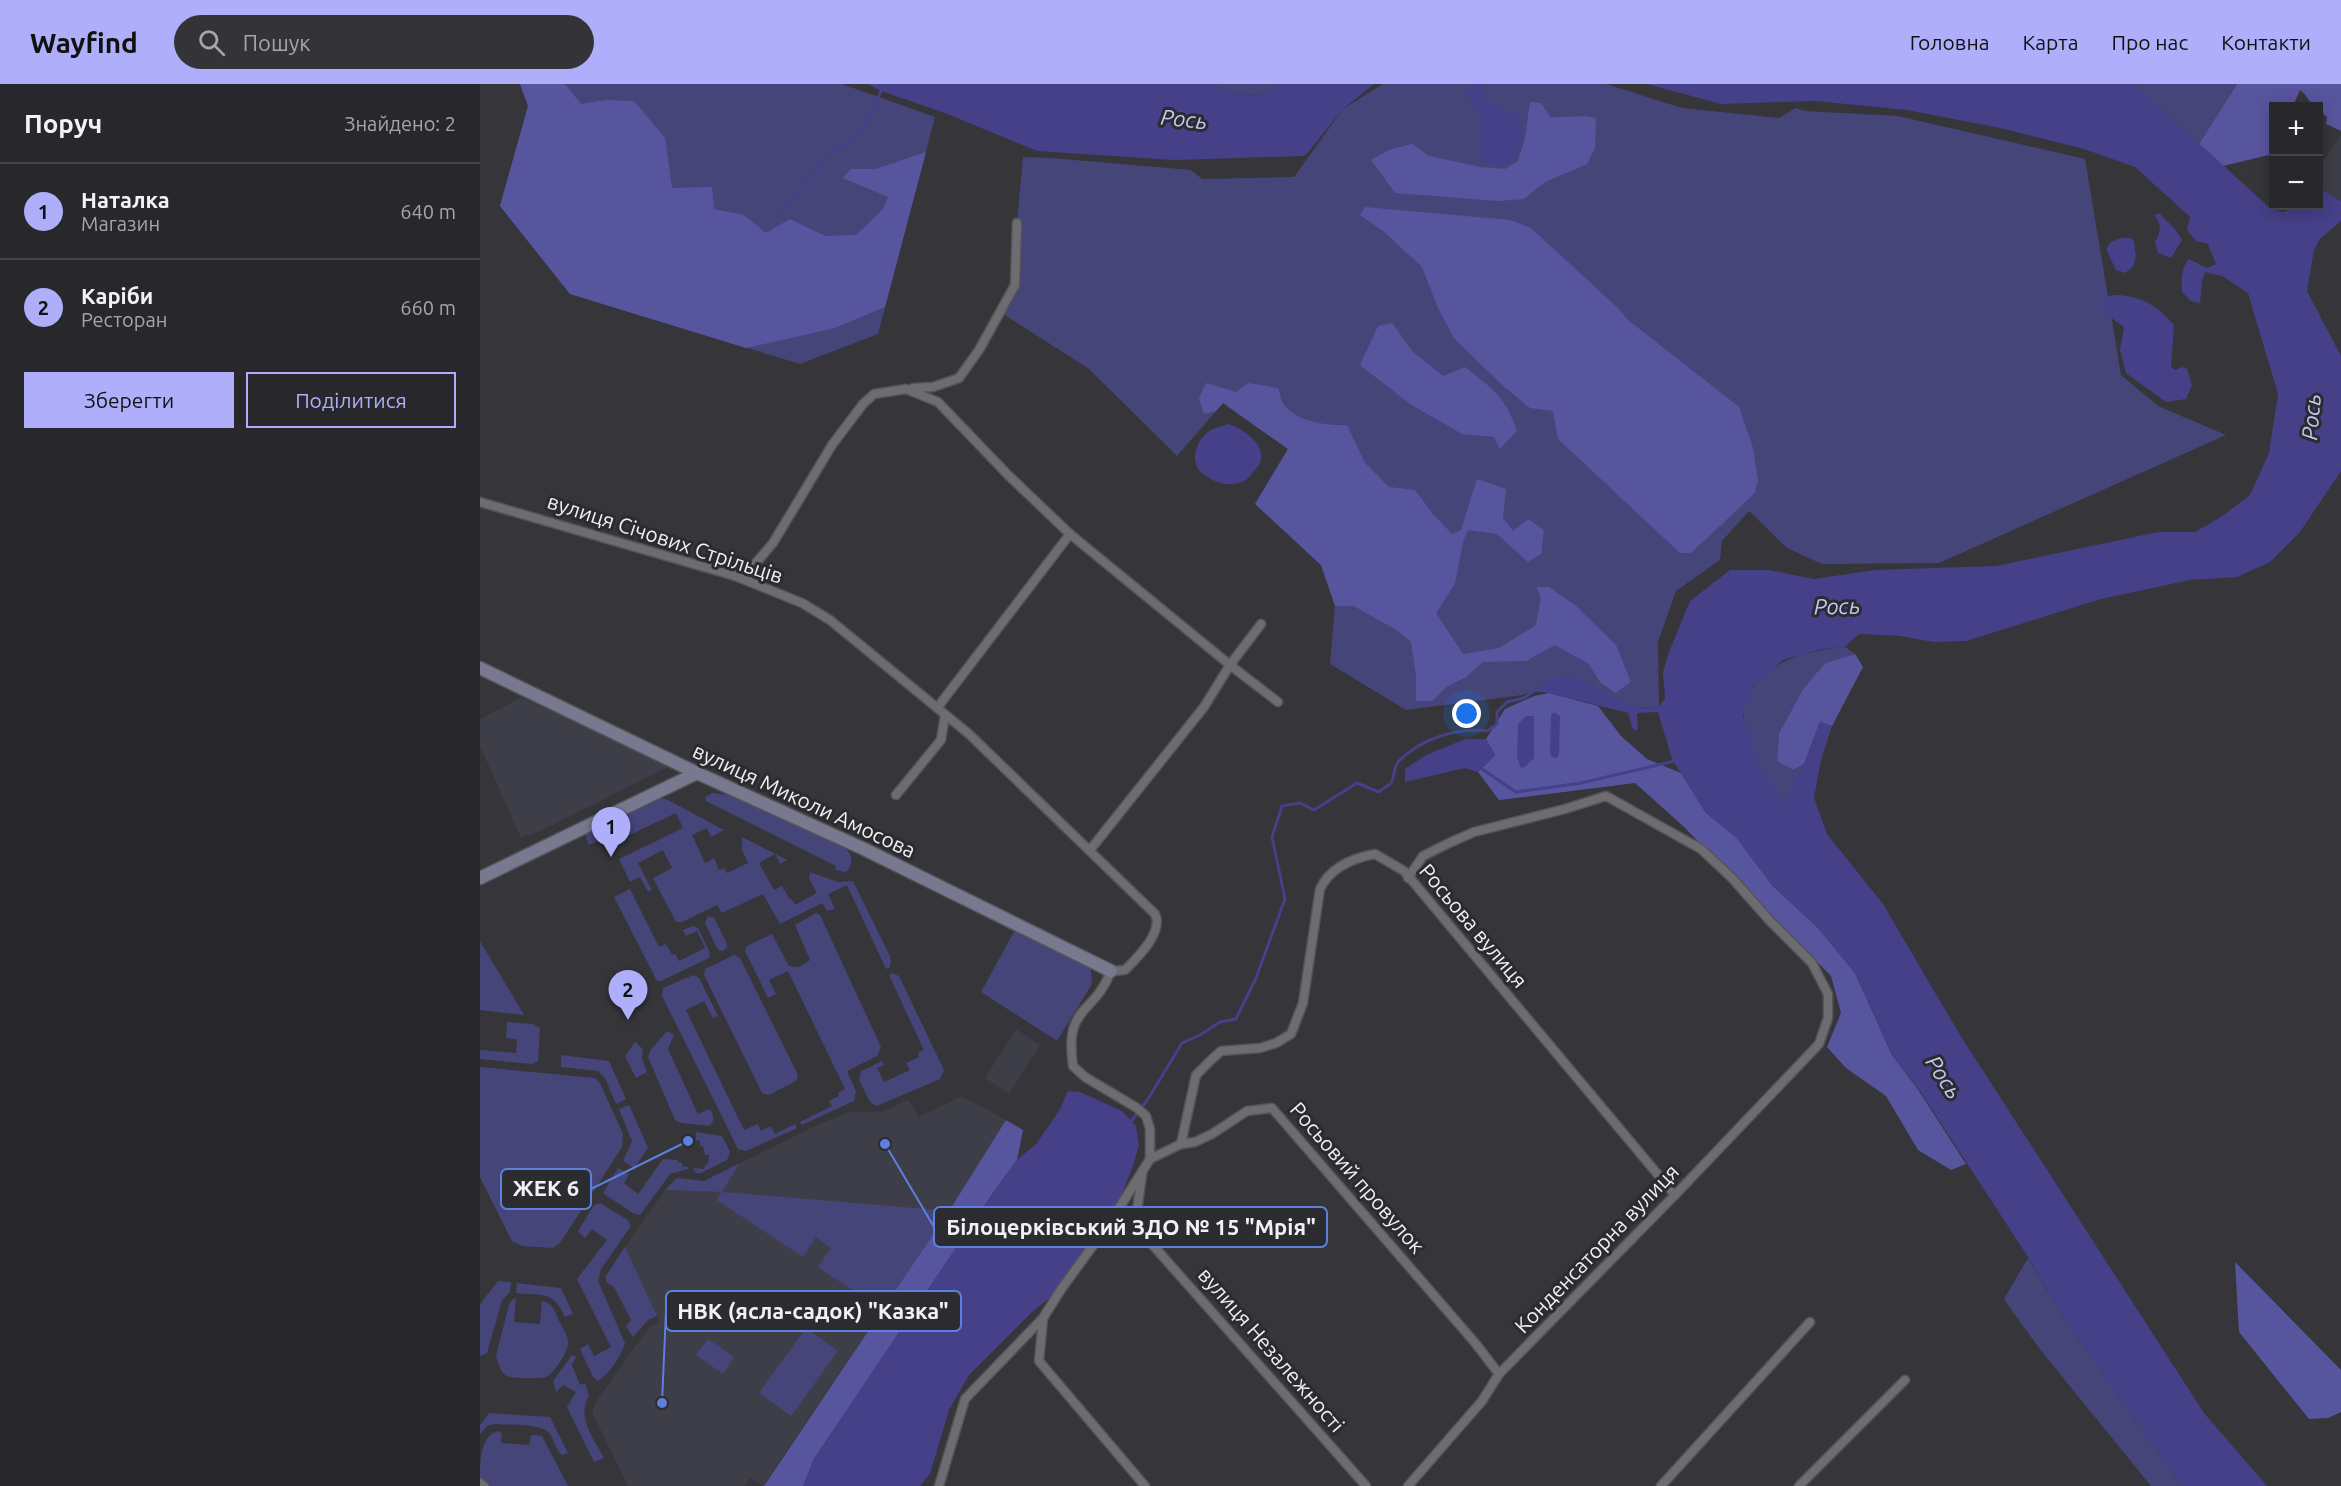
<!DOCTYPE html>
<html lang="uk">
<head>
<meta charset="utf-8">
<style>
	:root { --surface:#28282c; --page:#343438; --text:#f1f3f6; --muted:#a5a6a9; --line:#444448; --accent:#aeaefb }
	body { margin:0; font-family:Ubuntu,sans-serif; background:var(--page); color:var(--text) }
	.controls { position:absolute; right:18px; top:18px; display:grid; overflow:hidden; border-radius:0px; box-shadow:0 3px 15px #0003 }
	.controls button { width:54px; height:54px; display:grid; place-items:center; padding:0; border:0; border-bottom:2px solid var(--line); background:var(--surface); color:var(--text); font:30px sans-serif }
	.you { position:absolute; left:987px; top:630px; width:21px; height:21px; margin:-15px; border:4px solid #fff; border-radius:50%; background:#1a73e8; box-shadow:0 0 0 9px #1a73e833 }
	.badge { display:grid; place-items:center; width:39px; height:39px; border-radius:50%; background:var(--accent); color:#111; font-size:20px; font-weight:700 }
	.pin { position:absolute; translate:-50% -50px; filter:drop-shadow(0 2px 3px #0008) }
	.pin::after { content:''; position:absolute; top:32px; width:21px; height:18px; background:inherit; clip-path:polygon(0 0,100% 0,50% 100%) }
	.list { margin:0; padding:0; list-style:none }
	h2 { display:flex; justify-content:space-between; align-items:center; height:78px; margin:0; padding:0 24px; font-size:26px }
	h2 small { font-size:20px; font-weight:400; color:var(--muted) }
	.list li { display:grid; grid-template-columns:39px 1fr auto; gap:18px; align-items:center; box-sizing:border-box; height:96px; padding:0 24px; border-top:2px solid var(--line) }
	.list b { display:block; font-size:22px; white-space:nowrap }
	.list p { margin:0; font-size:20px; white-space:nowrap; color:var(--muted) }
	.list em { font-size:20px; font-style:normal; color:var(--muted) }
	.actions { display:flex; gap:12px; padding:18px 24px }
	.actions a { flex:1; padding:14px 0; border:2px solid var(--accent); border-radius:0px; text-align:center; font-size:21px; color:var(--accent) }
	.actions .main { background:var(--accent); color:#111 }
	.icon { flex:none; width:33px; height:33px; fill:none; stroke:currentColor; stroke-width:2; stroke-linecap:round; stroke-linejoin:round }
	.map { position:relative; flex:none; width:1861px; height:1402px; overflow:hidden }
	header { display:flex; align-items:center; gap:36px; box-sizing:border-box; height:84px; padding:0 30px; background:var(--accent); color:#111 }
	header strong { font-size:28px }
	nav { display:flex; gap:33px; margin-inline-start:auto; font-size:21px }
	.search { width:420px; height:54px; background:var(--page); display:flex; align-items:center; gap:15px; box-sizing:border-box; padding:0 21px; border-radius:33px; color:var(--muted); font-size:22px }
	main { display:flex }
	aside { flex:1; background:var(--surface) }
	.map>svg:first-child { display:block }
	.built { fill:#3e3e48 }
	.green { fill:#464579 }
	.forest { fill:#58559f }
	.water { fill:#454088 }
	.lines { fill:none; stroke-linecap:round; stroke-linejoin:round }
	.stream { stroke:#454088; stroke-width:3 }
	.street-casing { stroke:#545458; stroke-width:11 }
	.secondary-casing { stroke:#545458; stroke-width:15 }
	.street { stroke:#6c6c71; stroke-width:8 }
	.secondary { stroke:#78798f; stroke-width:12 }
	.labels { text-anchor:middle; stroke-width:6; stroke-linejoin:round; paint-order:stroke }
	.street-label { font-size:21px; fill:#f1f1f4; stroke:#2b2b30 }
	.water-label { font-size:22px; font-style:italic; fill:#c6c8f2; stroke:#2b2b30 }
	.leader { fill:none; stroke:#5d7fe0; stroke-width:2 }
	.callout-dot { fill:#5d7fe0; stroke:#2b2b30; stroke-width:2 }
	.callout { fill:#2b2b30; stroke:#5d7fe0; stroke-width:2 }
	.callout-label { font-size:22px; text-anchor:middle; font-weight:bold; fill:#f1f1f4 }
</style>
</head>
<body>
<header>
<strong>Wayfind</strong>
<div class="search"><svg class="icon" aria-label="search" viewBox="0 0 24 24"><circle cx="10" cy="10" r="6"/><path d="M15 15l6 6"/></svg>Пошук</div>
<nav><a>Головна</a><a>Карта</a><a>Про нас</a><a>Контакти</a></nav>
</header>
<main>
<aside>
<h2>Поруч<small>Знайдено: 2</small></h2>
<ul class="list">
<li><span class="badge">1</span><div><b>Наталка</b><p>Магазин</p></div><em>640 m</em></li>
<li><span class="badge">2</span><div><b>Каріби</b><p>Ресторан</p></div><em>660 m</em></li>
</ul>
<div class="actions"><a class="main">Зберегти</a><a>Поділитися</a></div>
</aside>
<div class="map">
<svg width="1861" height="1402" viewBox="0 0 1861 1402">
	<rect width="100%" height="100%" fill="#35353a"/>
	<g class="built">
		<polygon points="1861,50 1861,117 1839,104 1838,86"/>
		<polygon points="41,614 122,649 188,683 60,747 41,754 0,662 0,635"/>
		<polygon points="536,945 560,961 529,1010 505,994"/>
		<polygon points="482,1012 526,1036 469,1127 283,1402 270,1393 265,1402 148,1402 112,1328 117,1316 155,1263 171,1242 179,1238 145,1163 185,1106 242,1108 260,1079 335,1042 369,1028 402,1028 427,1016 430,1018 439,1033"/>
	</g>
	<g class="green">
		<polygon points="40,0 362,0 455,33 398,250 320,280 90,210 20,122 48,22"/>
		<polygon points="736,0 803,0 776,12 756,9 737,3"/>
		<polygon points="903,0 1126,0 1202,24 1299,34 1316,24 1325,27 1418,32 1605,75 1641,291 1678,322 1746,351 1459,479 1342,480 1307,464 1269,427 1242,457 1240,476 1196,507 1178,558 1179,623 1170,624 1153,623 1128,613 1101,597 1062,600 1053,607 1043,611 926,626 850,580 855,522 841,481 775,420 808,365 743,319 697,372 609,285 520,228 532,192 543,73 571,74 711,86 722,95 814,93 863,25"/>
		<polygon points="1654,0 1757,0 1719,60"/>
		<path d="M 1365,563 L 1375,570 L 1345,579 L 1323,605 L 1299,649 L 1297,677 L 1313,686 L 1324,680 L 1303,719 C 1296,709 1287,699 1282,688 C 1277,677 1263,642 1264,631 C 1269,580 1323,567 1365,563 Z"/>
		<path d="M 232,709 C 266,710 330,747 363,763 C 373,769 374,780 366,788 L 355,786 L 356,782 L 226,717 L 225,713 Z"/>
		<polygon points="179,714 186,715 244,746 231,753 227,744 212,751 225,779 234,774 239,786 244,784 247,789 268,779 262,766 262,753 307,776 300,780 295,770 279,779 294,806 302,802 310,816 312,815 315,821 337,809 329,795 330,788 358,798 373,797 410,872 411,879 409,884 406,885 367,801 348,810 355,825 347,827 342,819 300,840 283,810 242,829 237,821 202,838 196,838 173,794 192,784 183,766 158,779 172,806 168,808 160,793 150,798 139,775 203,744 196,729 141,755 139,752 129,757 127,753 109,761 106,754 107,749"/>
		<polygon points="150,805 179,863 186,860 192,871 195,870 199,877 225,864 217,847 206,852 203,846 213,842 218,844 230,869 229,874 181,897 177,897 134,813"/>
		<polygon points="336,829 340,831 401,963 397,972 367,987 376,1007 374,1017 322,1041 320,1038 352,1022 349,1017 359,1012 358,1009 365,1005 308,887 289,896 296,910 288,914 265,867 267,862 292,850 309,882 319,883 330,876 315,841"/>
		<polygon points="228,832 234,834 247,860 247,863 243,867 238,866 225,839"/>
		<polygon points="536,844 605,879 611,886 612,900 577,957 501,908"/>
		<polygon points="0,857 44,931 0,926"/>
		<polygon points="254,871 260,874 318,991 316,997 289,1011 282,1009 224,891 225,885"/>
		<polygon points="412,889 419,892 464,986 460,995 397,1022 390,1018 379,996 381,987 402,977 404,981 397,984 404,998 430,986 426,979 439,973 438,969 444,966 409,891"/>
		<polygon points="213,891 219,894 238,932 233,934 224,917 206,926 264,1046 278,1040 281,1047 291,1042 295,1050 315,1040 317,1044 266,1067 258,1065 182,912 183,904"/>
		<polygon points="27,938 53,940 60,944 58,977 52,980 0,975 0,966 36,969 37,955 26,954"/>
		<path d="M 187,947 L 194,951 L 188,965 L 218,1030 L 230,1025 C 234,1032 235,1036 230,1042 L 201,1039 L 195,1036 L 168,973 L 170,967 Z"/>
		<polygon points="155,958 163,965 162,974 167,988 156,994 145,972"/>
		<polygon points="81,971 129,977 146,1015 136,1020 125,994 118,987 81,983"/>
		<polygon points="0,983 115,994 120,999 143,1050 142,1063 80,1159 73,1164 42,1162 32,1157 0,1093"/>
		<polygon points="149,1021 168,1064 154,1084 143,1077 152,1057 139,1025"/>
		<polygon points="216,1048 242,1052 250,1068 247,1076 221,1089 216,1089 213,1084 224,1085 225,1081 228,1080 229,1071 225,1071 223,1062 220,1062 220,1057 216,1056"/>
		<polygon points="183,1075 198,1076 198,1078 202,1079 202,1082 209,1083 208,1085 190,1090 160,1131 153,1129 124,1110 124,1107 138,1084 149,1090 144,1099 158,1110"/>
		<polygon points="260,1079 242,1108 469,1127 403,1227 338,1183 351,1164 336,1153 323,1173 237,1116 241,1108 185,1106 197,1094 224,1097"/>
		<path d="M 120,1119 L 148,1136 L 151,1142 L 121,1185 L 118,1197 L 145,1259 C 142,1271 129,1290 118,1297 L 113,1293 L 100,1265 L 108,1260 L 114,1272 L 131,1263 L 97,1195 L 127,1156 L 112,1145 L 105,1154 L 98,1147 L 114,1121 Z"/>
		<polygon points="145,1163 177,1232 168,1236 153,1253 146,1242 151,1236 134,1203 127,1199 125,1193"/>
		<polygon points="1548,1174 1580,1228 1701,1402 1671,1402 1562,1268 1528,1221 1524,1215"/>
		<polygon points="18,1197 31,1198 30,1208 22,1216 7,1269 0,1272 0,1220"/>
		<path d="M 37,1199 L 81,1204 L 93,1230 L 85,1233 C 73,1206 63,1212 36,1209 Z"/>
		<path d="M 36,1214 L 34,1238 L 60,1240 L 62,1217 C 73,1218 75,1228 79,1237 C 82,1243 88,1251 88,1258 C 89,1267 75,1288 66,1293 C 61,1295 30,1295 25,1291 C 20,1287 17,1277 16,1271 L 29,1221 L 32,1216 Z"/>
		<polygon points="326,1244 358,1267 311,1332 279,1309"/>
		<polygon points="228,1255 254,1273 243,1290 216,1271"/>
		<path d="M 92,1271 L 96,1273 L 92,1281 L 100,1301 L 105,1299 L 109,1312 C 96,1333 114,1355 124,1374 L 114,1378 L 87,1323 L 96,1308 L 83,1301 L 76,1308 L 73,1297 Z"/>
		<path d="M 9,1329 L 70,1333 L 88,1369 L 82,1371 C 75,1365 75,1357 70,1350 C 63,1339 27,1341 14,1340 L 7,1342 L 0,1350 L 0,1341 Z"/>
		<path d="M 19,1347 L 22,1350 L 21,1359 L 49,1361 L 51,1351 L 62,1352 L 88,1402 L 8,1402 L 0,1396 C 0,1379 0,1350 19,1347 Z"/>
	</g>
	<g class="forest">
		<polygon points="40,0 85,0 101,20 126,16 154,17 185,54 192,104 232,103 234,125 264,131 286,149 310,135 345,152 376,151 403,125 408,113 363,94 371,85 396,85 446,68 405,223 355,244 266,264 90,210 20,122 48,22"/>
		<path d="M 1757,0 L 1861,0 L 1861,47 L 1846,40 L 1847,33 L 1839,26 L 1838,22 L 1834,22 C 1828,17 1828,12 1820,6 L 1813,22 L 1794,22 L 1793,70 L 1743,82 L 1719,60 Z"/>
		<path d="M 1050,18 L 1061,19 L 1070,33 C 1085,34 1102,30 1116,34 L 1115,64 L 1107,80 L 1065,98 L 1044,115 L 1018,117 L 915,109 L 891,76 L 909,66 L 932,60 L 949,72 L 1001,83 L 1025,85 L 1038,77 L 1045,54 Z"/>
		<polygon points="885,123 1030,136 1051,144 1139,225 1148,236 1259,323 1273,364 1278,396 1275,409 1211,469 1200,469 1078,355 1073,327 1050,324 1022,301 974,254 958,224 942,183 903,147 880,131"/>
		<path d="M 912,239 L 933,268 L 963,292 L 985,283 C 1012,304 1026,314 1037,347 L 1020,365 L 1014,353 L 982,350 L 930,320 L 880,281 L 898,242 Z"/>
		<path d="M 726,299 L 756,308 L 768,299 L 798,304 C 800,309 801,318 805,322 C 818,338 847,342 867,341 L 885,379 L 909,403 L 935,406 L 953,430 L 972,450 L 981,446 L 997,395 L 1026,405 L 1023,434 L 1033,447 L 1048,435 L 1064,446 L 1061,470 L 1048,478 L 1017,450 L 988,446 L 983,458 L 975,500 L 956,529 L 983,570 L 1019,564 L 1056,541 L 1061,513 L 1056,503 L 1069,503 L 1096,522 L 1136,561 L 1151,598 L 1135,609 L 1120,598 L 1109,580 L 1075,561 L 1046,577 L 1003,578 L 986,593 L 965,604 L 952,617 L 936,617 L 936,592 L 931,558 L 918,547 L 874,522 L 855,522 L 841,481 L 775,420 L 808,365 L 743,319 L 736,327 L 724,330 L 719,314 Z"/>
		<polygon points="1375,570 1383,583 1352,642 1340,638 1324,680 1313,686 1297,677 1299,649 1323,605 1345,579"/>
		<polygon points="1069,609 1118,622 1141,652 1167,675 1201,689 1226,729 1256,753 1292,801 1338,844 1375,889 1412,971 1437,1004 1486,1080 1471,1086 1438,1066 1406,1012 1366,984 1347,963 1361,929 1351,892 1202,741 1155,699 1019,716 998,688 1015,671 1006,655 1025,625 1054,612"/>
		<polygon points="526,1036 543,1046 537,1076 515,1106 334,1375 323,1402 284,1402 469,1127"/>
		<polygon points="1755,1178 1861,1286 1861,1328 1848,1334 1829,1335 1759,1248"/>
	</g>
	<g class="water">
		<polygon points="388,0 736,0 737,3 756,9 776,12 803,0 894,0 863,25 825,72 694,76 557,67 465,29 401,7"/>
		<path d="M 998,0 L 1003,1 L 1005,14 L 1041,32 L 1041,51 L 1036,75 L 1023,82 L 1004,80 L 998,73 C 1002,43 1009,39 987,14 L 988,5 Z"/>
		<path d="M 1167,0 L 1654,0 L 1791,125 L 1803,128 L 1819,122 L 1838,122 L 1839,104 L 1861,117 L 1861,137 L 1840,155 L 1834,166 L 1827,207 L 1861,272 L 1861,387 L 1820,448 L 1790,478 L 1757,493 L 1710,496 L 1621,515 L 1486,557 L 1454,558 L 1420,552 L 1379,550 L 1365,563 L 1342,565 L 1303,576 L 1273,602 L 1263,633 L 1283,689 L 1303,718 L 1324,680 L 1340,638 L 1352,642 L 1341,676 L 1334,714 L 1347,750 L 1403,820 L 1480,951 L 1724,1329 L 1787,1402 L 1701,1402 L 1580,1228 L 1548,1173 L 1438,1004 L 1412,971 L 1375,889 L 1338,844 L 1292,801 L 1256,753 L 1226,729 L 1192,675 L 1178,628 L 1157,629 L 1158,645 L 1155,647 L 1152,643 L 1148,629 L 1069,609 L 1053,607 C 1060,601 1068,595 1077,593 C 1108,586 1137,632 1179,623 L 1185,614 L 1183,588 L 1189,568 L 1210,517 L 1250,486 L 1289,486 L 1334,495 L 1395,486 L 1516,482 L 1678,448 L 1715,448 L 1741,433 L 1770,411 L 1789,369 L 1798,310 L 1768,209 L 1742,192 L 1725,188 L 1722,197 L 1720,219 L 1711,217 L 1702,208 C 1701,196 1701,185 1709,175 L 1727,184 L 1736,180 L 1728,160 L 1716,157 L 1707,146 L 1710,133 L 1655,83 L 1604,65 L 1520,44 L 1427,26 L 1335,17 L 1241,20 Z"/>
		<path d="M 1679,129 L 1696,146 L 1702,156 L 1691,174 L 1678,169 L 1675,158 C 1681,148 1682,140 1674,131 Z"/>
		<polygon points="1641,154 1650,154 1654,157 1656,172 1653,183 1645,189 1636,186 1626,165 1631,158"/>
		<path d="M 1639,211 C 1665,214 1676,221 1694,241 L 1691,283 L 1695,286 L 1702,283 L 1707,285 L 1712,301 L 1706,315 L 1686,318 L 1646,289 L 1640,266 L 1644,243 L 1623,228 L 1624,212 Z"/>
		<path d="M 749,340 C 764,346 787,360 780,379 C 778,383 774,387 771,391 C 760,406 735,401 722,389 C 708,377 717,354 731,346 C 737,343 743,342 749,340 Z"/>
		<polygon points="1074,628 1080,632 1079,670 1077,674 1072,673 1070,669 1071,631"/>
		<polygon points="1046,632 1054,632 1054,674 1046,682 1041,684 1037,673 1038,640"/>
		<polygon points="985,655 1006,655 1015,671 998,688 985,684 925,698 925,685 946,671"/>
		<polygon points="588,1007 600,1008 642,1027 656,1042 659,1061 653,1082 631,1137 582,1204 551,1229 489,1291 469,1326 450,1390 440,1402 323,1402 334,1375 515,1106 537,1076 556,1060 579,1027"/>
	</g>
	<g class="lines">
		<g class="stream">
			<polyline points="298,130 348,72 376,54 388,38 401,7 408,0"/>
			<polyline points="999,683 1036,708 1101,699 1195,677"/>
			<path d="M 650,1039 L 668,1015 L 702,959 L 720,951 L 740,938 L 756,935 L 776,894 L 805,815 L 792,753 L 802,722 L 820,719 L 834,726 L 877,699 L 899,708 C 902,705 908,702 911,699 C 915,693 913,683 919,677 C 940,655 978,643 1007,647 L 1017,640 L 1017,628 L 1027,618 L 1044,614 L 1055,606"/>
		</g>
		<defs>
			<g id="street">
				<polyline points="433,304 453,303 479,294 499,266 535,201 537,139"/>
				<path d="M 0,418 L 255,492 L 322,519 L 350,536 L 489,650 L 675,830 C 684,848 657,874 645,886 L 631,887 C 614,932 584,920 593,982 L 605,993 L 657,1024 L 666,1032 L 670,1045 L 670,1075 L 631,1137 L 582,1204 L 563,1234 L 485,1315 L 459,1402"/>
				<polyline points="255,492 275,480 293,459 352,361 383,320 394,310 426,305 458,318 528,391 590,450 750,581 798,618"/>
				<polyline points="457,624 590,450"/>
				<polyline points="416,711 461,656 465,631"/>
				<polyline points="610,766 724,623 750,581 781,540"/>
				<path d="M 701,1060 L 716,991 L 730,977 L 741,967 L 780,964 L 796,959 L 811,950 L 823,919 L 840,805 C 850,784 873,774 895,770 L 924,787 L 1195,1111"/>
				<polyline points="670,1075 701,1060 715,1058 732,1050 767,1027 792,1024 996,1260 1019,1290"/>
				<polyline points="662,1091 655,1141 886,1402"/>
				<polyline points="563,1235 559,1277 665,1402"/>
				<polyline points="0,1399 4,1402"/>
				<polyline points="928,1402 1002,1317 1019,1290 1195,1111 1339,960 1348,934 1348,910 1332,879 1290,837 1252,794 1221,765 1126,712 1085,725 994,748 969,759 943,772 928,794"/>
				<polyline points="1181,1402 1330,1238"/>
				<polyline points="1319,1402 1425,1296"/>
			</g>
			<g id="secondary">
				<polyline points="0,584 217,689 384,765 631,887"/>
				<polyline points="0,794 217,689"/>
			</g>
		</defs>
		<use href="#street" class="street-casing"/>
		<use href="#secondary" class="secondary-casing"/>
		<use href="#street" class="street"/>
		<use href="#secondary" class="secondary"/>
	</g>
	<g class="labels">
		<g class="street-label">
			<text transform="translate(185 455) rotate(18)" y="7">вулиця Січових Стрільців</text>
			<text transform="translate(324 717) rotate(25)" y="7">вулиця Миколи Амосова</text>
			<text transform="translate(993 842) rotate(50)" y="7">Росьова вулиця</text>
			<text transform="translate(877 1094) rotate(49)" y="7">Росьовий провулок</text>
			<text transform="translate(1117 1165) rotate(-46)" y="7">Конденсаторна вулиця</text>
			<text transform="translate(791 1266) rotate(49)" y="7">вулиця Незалежності</text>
		</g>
		<g class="water-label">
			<text transform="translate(704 35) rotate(6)" y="8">Рось</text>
			<text transform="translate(1831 333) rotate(-85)" y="8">Рось</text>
			<text transform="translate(1357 522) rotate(-1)" y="8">Рось</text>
			<text transform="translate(1464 993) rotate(57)" y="8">Рось</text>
		</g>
	</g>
	<path class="leader" d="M208 1057L111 1105M405 1060L454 1143M182 1319L186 1227"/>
	<g class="callout-dot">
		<circle cx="208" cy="1057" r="6"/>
		<circle cx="405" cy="1060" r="6"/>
		<circle cx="182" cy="1319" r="6"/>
	</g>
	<g class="callout">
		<rect x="21" y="1085" width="90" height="40" rx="6"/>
		<rect x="454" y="1123" width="393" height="40" rx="6"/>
		<rect x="186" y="1207" width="295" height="40" rx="6"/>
	</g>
	<g class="callout-label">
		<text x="66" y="1112">ЖЕК 6</text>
		<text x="651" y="1151">Білоцерківський ЗДО № 15 "Мрія"</text>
		<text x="333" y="1235">НВК (ясла-садок) "Казка"</text>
	</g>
</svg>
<div class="controls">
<button>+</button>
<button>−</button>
</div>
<div class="you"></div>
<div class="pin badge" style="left:131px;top:773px">1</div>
<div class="pin badge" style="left:148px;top:936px">2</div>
</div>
</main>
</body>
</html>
